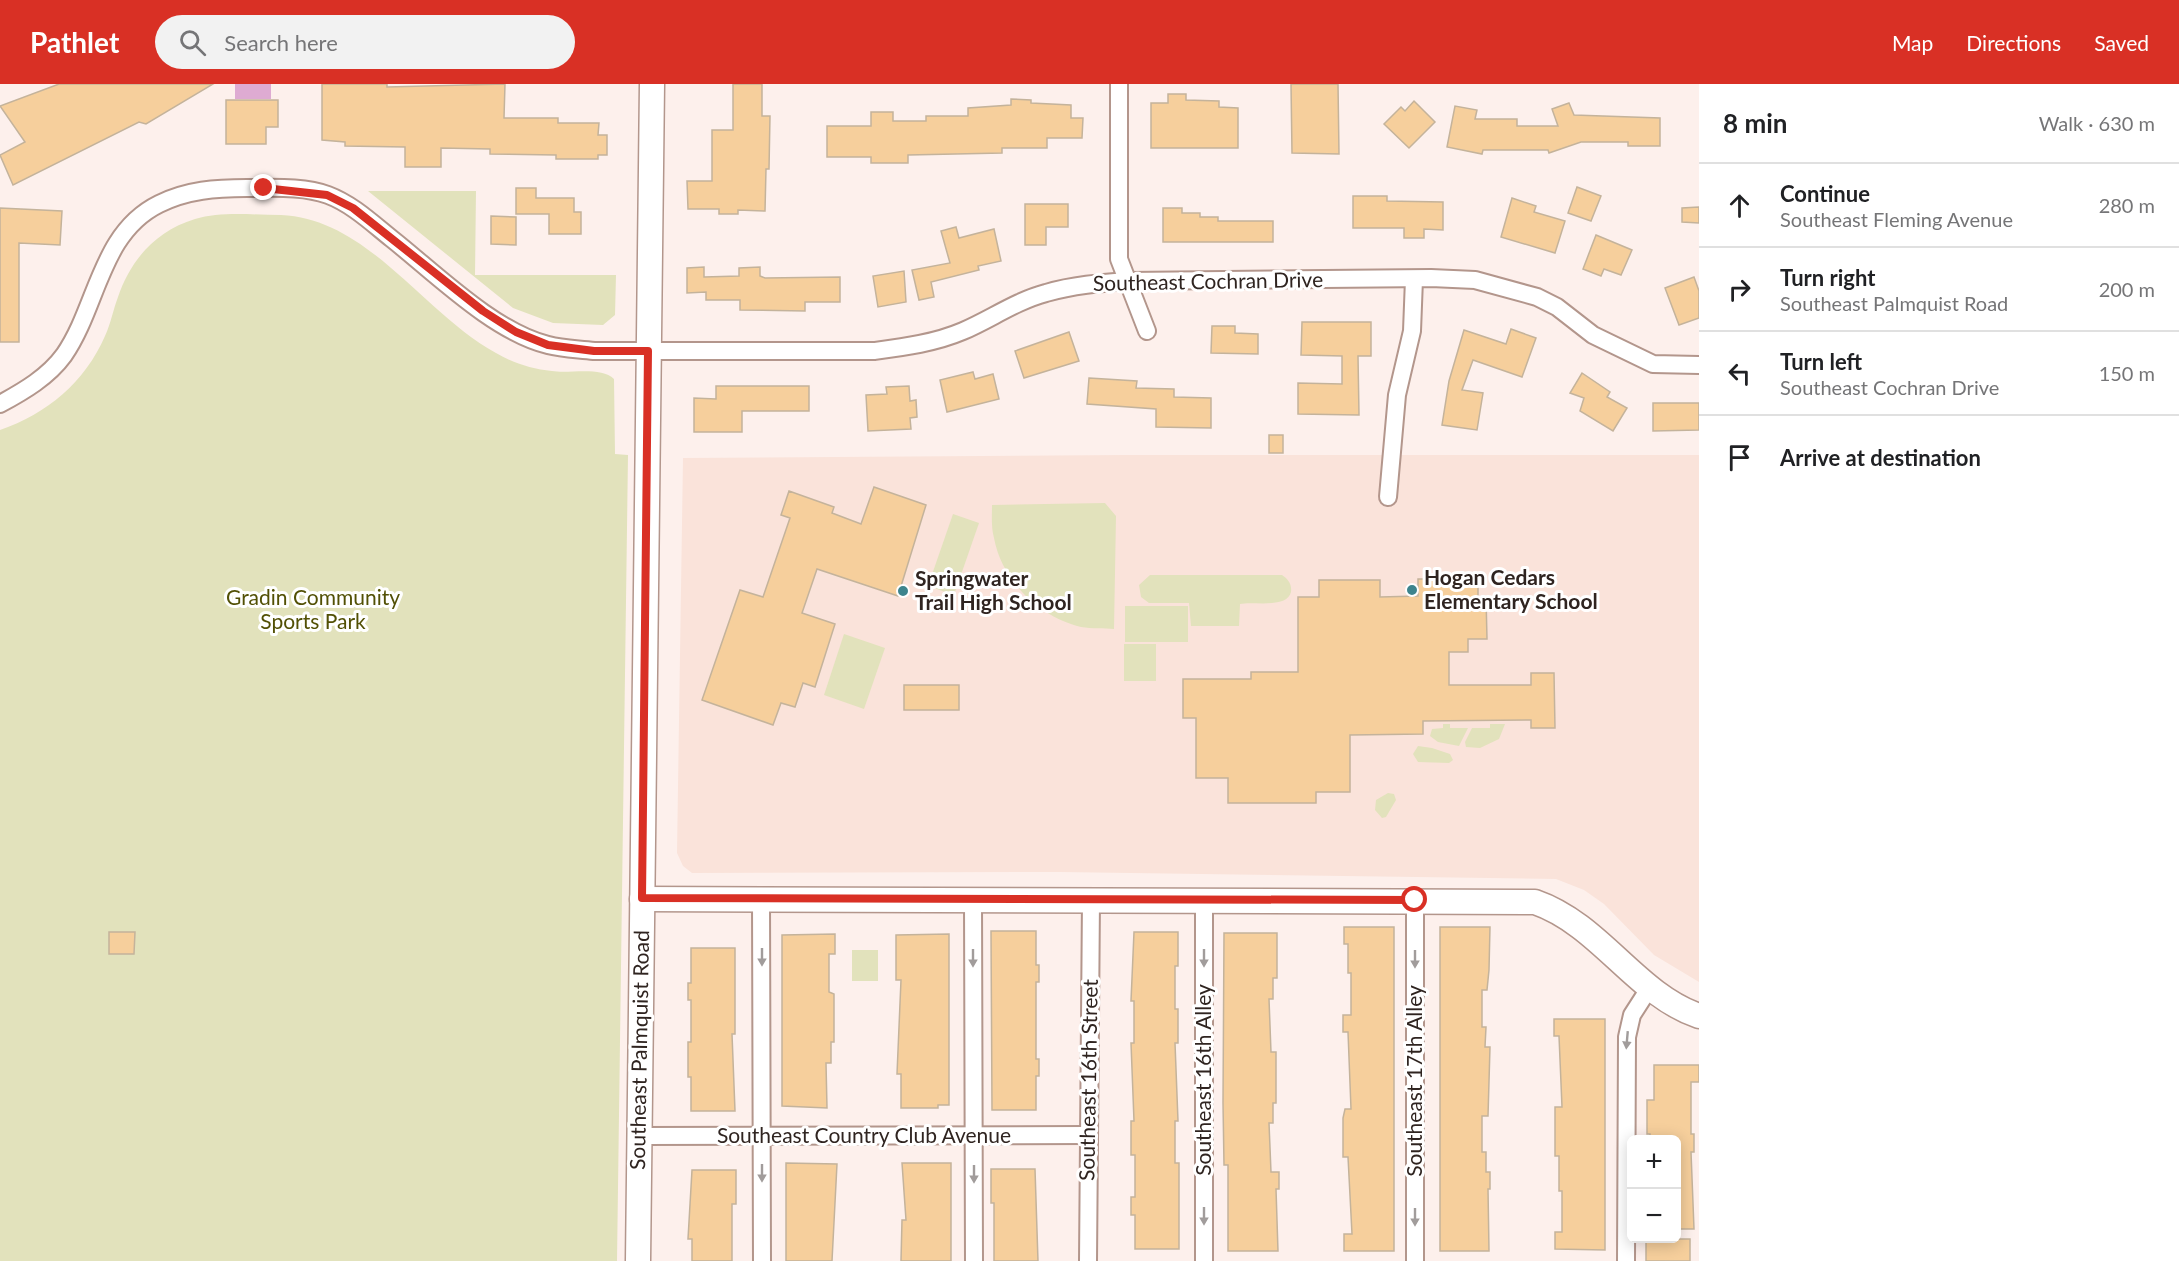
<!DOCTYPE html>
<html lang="en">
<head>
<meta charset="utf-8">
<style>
	:root { --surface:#fff; --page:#f2f2f2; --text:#202124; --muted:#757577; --line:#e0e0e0; --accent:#d93025 }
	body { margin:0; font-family:Lato,sans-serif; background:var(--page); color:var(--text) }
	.controls { position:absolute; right:18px; bottom:18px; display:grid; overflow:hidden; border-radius:9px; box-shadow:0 3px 15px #0003 }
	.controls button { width:54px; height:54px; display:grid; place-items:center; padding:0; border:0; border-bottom:2px solid var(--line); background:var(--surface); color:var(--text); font:30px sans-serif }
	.stop { position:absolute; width:18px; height:18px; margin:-14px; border:4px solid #d93025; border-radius:50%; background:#fff }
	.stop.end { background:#d93025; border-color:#fff; box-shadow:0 2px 6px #0008 }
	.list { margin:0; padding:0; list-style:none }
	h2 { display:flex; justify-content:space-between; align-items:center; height:78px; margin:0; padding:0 24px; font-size:26px }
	h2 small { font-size:20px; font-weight:400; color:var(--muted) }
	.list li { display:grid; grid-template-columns:39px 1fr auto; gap:18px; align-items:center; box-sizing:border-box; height:84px; padding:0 24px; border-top:2px solid var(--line) }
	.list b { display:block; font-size:22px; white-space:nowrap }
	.list p { margin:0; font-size:20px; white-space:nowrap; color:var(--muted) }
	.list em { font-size:20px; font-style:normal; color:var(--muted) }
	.icon { flex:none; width:33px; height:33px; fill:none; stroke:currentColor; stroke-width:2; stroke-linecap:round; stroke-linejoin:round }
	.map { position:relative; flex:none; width:1699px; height:1177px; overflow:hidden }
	header { display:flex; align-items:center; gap:36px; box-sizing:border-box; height:84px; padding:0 30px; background:var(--accent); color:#fff }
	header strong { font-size:28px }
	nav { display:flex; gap:33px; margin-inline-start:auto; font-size:21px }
	.search { width:420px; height:54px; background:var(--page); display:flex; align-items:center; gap:15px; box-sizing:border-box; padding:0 21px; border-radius:33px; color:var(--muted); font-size:22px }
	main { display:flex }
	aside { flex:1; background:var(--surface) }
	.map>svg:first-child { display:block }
	.built { fill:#fae3da }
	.green { fill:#e2e2bc }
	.water { fill:#deabd2 }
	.building { fill:#f6cf9c; stroke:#c4b39b; stroke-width:1.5 }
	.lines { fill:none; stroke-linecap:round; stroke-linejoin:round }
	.street-casing { stroke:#b3968c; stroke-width:20 }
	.secondary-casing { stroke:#b3968c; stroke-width:27 }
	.street { stroke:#fff; stroke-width:16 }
	.secondary { stroke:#fff; stroke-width:24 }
	.oneway { fill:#a19c9b }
	.route { stroke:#d93025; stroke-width:8 }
	.poi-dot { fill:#3d848d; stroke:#fff; stroke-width:2 }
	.labels { text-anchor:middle; stroke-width:6; stroke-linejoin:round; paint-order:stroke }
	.street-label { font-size:21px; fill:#2f2420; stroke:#fff }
	.poi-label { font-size:21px; font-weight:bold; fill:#2f2420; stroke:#fff; text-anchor:start }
	.park-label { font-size:21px; fill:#525005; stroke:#fff }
</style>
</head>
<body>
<header>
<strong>Pathlet</strong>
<div class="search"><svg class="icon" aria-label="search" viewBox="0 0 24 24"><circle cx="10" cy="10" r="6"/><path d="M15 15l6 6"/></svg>Search here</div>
<nav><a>Map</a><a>Directions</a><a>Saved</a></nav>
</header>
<main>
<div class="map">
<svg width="1699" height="1177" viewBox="0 0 1699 1177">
	<rect width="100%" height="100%" fill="#fdf0ec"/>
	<polygon class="built" points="1125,371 1699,371 1699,898 1654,871 1604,820 1584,806 1556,795 1060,788 692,789 683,782 677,769 683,374"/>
	<g class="green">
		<polygon points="368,107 476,107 475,191 616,191 615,231 603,241 553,239 513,224"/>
		<path d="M 281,131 C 369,135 423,229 496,269 C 513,279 532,285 552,287 C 569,290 601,282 614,295 L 615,370 L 628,371 L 617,1177 L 0,1177 L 0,346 C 47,330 85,298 105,252 C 111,239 113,226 118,213 C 131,175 156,147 195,135 C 221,127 253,131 281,131 Z"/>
		<path d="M 1105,419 L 1116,432 L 1114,545 C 1104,544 1092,545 1081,543 C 1039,533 1002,497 994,454 C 991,443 992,431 992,421 Z"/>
		<polygon points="953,430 979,439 954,511 928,502"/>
		<path d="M 1150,491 L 1282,491 C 1288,495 1292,500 1291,508 C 1287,525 1253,517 1240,520 L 1239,542 L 1191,542 L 1189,519 L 1149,519 L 1141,513 L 1139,501 Z"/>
		<rect x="1125" y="522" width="63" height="36"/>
		<polygon points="844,550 885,564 864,625 824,611"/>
		<rect x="1124" y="560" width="32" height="37"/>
		<polygon points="1443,640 1450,640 1450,644 1468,644 1459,662 1438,658 1430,652 1432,645 1443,644"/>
		<polygon points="1490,640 1505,640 1499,655 1480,664 1466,663 1465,658 1472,644 1490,644"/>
		<polygon points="1418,662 1432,664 1450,670 1453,676 1449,679 1418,678 1413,670"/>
		<polygon points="1388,709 1394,710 1396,716 1386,733 1382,734 1375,726 1376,716"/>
		<rect x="852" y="866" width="26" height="31"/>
	</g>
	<rect class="water" x="235" y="0" width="36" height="15"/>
	<g class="building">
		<polygon points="59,0 213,0 146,40 139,38 13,101 0,71 25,58 0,22"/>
		<polygon points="322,0 387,0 387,3 505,0 504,34 558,34 558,39 599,39 598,51 607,51 607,71 598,71 598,75 556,75 556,71 490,70 490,65 441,64 441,83 405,83 405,63 345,62 345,58 322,56"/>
		<polygon points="733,0 762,0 762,32 770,32 769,85 766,85 765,127 738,126 738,130 719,130 719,125 688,125 687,97 712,97 712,46 733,46"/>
		<polygon points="1291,0 1338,0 1339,70 1292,69"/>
		<polygon points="1168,10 1186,10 1186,16 1219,17 1219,23 1238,24 1238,64 1151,64 1151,19 1168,19"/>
		<polygon points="1011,15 1031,16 1031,19 1071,21 1071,34 1083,34 1082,54 1047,54 1047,64 1002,64 1002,69 908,71 908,79 871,79 871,73 827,73 827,42 871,42 871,28 893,28 893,37 926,37 926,32 968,32 968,24 1011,21"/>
		<polygon points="226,16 278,16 278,43 266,43 266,60 226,60"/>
		<polygon points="1414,17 1435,38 1409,64 1384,40 1401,23 1405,27"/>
		<polygon points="1569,19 1574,31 1660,34 1660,62 1628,62 1628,58 1581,58 1549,69 1548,66 1483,66 1482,70 1447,63 1455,22 1477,26 1475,35 1517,35 1517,42 1558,42 1552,25"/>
		<polygon points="1577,103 1601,112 1591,137 1568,129"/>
		<polygon points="516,104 536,104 536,114 574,114 574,128 581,128 581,150 549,150 549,130 516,130"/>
		<polygon points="1353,112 1387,112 1387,117 1443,118 1443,146 1424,145 1424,154 1404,154 1404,144 1353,144"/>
		<polygon points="1512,114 1536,122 1534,128 1565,137 1555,169 1501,153"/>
		<polygon points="1025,120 1068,120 1068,143 1046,143 1046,161 1025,161"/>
		<polygon points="1699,123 1699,139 1682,138 1682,124"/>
		<polygon points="0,124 62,127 60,161 19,159 19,258 0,258"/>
		<polygon points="1163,124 1182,124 1182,129 1200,129 1200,133 1218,133 1218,137 1273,137 1273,158 1163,158"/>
		<polygon points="491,132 516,133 516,161 491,160"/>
		<polygon points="956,143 959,154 994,145 1001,177 978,182 979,186 931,198 934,213 919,216 912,186 950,179 941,147"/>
		<polygon points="1596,151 1632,166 1621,191 1604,185 1601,192 1583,185"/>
		<polygon points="704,183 704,193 739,192 739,184 760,183 760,192 765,194 840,193 840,218 805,218 805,227 740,226 740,216 706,216 706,208 687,209 687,184"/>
		<polygon points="904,187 906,218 878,223 873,192"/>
		<polygon points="1694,193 1699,207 1699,234 1679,241 1665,204"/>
		<polygon points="1302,238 1371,238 1371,272 1358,272 1359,331 1298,330 1298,299 1342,300 1342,272 1301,271"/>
		<polygon points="1212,242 1235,242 1235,249 1258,250 1258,270 1211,269"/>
		<polygon points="1511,245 1536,254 1522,293 1473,276 1462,306 1483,309 1477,346 1442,341 1449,297 1464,246 1506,260"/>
		<polygon points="1069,248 1079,277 1024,294 1015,267"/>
		<polygon points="973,288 975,295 993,290 999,315 947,328 940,296"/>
		<polygon points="1582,289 1610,308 1607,313 1627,324 1613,347 1580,327 1584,314 1570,309"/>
		<polygon points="1089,294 1137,297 1136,304 1174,305 1174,313 1211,314 1211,344 1156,343 1156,325 1087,320"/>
		<polygon points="716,302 809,302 809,327 742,327 742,348 694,348 694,314 716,315"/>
		<polygon points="909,302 910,317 916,316 917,333 910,334 911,345 868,347 866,311 887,310 886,303"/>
		<polygon points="1653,319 1699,319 1699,346 1653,347"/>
		<rect x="1269" y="351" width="14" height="18"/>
		<polygon points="874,403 926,421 898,512 817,485 802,529 835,540 815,603 803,599 795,623 781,619 773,641 702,616 740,506 763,513 790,434 781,431 789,407 834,423 832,429 861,440"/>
		<polygon points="1418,495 1478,495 1478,513 1486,513 1487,555 1468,555 1468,568 1449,568 1449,601 1531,601 1531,589 1554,589 1555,644 1531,644 1531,636 1423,637 1423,650 1350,651 1350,708 1316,708 1316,719 1228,719 1228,694 1196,694 1196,634 1183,634 1183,595 1251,595 1251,588 1298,588 1298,513 1319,513 1319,496 1380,496 1380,513 1418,512"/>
		<rect x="904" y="601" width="55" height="25"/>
		<polygon points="1344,843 1394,843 1394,1167 1344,1167 1344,1150 1352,1150 1348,1073 1343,1073 1343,1034 1345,1025 1351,1025 1348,948 1343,948 1343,931 1351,931 1351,889 1348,889 1348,860 1344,860"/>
		<polygon points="1440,843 1490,843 1489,886 1487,906 1482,906 1482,943 1486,943 1485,963 1490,963 1488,1032 1482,1032 1482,1068 1486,1068 1486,1088 1490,1088 1490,1105 1488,1105 1489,1167 1440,1167"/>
		<polygon points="991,847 1036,847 1036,881 1039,881 1039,898 1036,898 1036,975 1039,975 1039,992 1036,992 1036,1026 992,1026"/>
		<polygon points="109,848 135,848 134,870 109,870"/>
		<polygon points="1134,848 1178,848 1178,882 1175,882 1175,925 1178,925 1178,959 1175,959 1178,1037 1175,1037 1175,1079 1179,1079 1179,1165 1135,1165 1135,1131 1131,1131 1131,1113 1135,1113 1135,1071 1131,1071 1131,1037 1134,1037 1131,959 1134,959 1134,917 1131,917"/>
		<polygon points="1224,849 1277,849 1277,894 1273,894 1273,915 1269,915 1271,968 1276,968 1276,1019 1273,1019 1273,1039 1269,1039 1271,1088 1279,1088 1279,1105 1276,1105 1278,1167 1228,1167 1228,1081 1224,1081 1223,1019"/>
		<polygon points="835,850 835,870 829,870 829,908 834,910 834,958 831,958 831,979 826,979 827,1024 782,1022 782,851"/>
		<polygon points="949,850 949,1021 938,1021 938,1024 901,1024 901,990 897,990 901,896 896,896 896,851"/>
		<polygon points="691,864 735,864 735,950 732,950 735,1027 691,1027 691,993 688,993 688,958 691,958 691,916 688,916 688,899 691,899"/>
		<polygon points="1554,935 1605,935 1605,1166 1555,1165 1555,1148 1562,1148 1562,1107 1559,1107 1559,1072 1555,1072 1555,1023 1562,1023 1559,952 1554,952"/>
		<polygon points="1654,981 1699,981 1699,998 1691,998 1691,1050 1694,1050 1694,1068 1691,1068 1694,1145 1677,1145 1677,1056 1650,1056 1650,1050 1647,1050 1647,1016 1654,1016"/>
		<polygon points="786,1079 837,1080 832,1177 786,1177"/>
		<polygon points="902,1079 951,1079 951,1177 901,1177 902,1136 906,1136"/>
		<polygon points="991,1085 1035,1085 1038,1177 994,1177 994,1119 991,1119"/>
		<polygon points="692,1086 736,1086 736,1120 732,1120 732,1177 692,1177 692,1155 688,1155"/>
		<rect x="1646" y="1155" width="44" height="22"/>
	</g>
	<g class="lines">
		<defs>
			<g id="street">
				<polyline points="1119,0 1119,175 1147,247"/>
				<path d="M 0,320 C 24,307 48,293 64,271 C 98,222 100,149 159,120 C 187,106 216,104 247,104 C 273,104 304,102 328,111 C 352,120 372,139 392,155 C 435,189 494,248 548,261 C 563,265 579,265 594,267 L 874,267 C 904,263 935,259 963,247 C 991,235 1016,217 1046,209 C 1073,201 1100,199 1128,197 L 1431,194 L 1475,196 L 1537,213 L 1557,223 L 1593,251 L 1653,280 L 1699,281"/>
				<polyline points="1388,413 1397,311 1412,247 1414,195"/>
				<polyline points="761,815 762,1177"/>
				<polyline points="973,815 974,1177"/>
				<polyline points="1204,816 1204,1177"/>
				<polyline points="1415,816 1415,1177"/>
				<polyline points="639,1052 1089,1051"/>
				<polyline points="1088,1177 1091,815"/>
				<polyline points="1626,1177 1627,953 1632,931 1650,903"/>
			</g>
			<g id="secondary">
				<path d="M 642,815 L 1535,818 C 1601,841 1635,910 1699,932"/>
				<polyline points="638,1177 652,0"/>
			</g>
		</defs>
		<use href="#street" class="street-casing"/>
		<use href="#secondary" class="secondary-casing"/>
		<use href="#street" class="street"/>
		<use href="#secondary" class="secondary"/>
	</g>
	<defs><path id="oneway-solid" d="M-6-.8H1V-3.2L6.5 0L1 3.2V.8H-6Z" transform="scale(1.5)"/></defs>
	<g class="oneway">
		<use href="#oneway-solid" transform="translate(762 873) rotate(90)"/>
		<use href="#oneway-solid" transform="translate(973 874) rotate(90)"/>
		<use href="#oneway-solid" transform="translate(1204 874) rotate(90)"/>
		<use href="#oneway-solid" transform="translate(1415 875) rotate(90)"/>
		<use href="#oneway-solid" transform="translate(1627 956) rotate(95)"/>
		<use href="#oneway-solid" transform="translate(762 1089) rotate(90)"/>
		<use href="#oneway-solid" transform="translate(974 1090) rotate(90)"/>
		<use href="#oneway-solid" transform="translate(1204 1132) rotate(90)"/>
		<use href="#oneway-solid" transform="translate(1415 1133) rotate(90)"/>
	</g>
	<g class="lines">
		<polyline class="route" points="264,104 327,111 353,124 483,227 516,248 548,261 594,267 648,267 642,814 1415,816"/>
	</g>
	<g class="poi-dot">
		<circle cx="1412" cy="506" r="6"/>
		<circle cx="903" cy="507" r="6"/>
	</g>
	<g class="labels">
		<g class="street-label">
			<text transform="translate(1208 198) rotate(-1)" y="7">Southeast Cochran Drive</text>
			<text transform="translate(640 966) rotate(-89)" y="7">Southeast Palmquist Road</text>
			<text transform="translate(1089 996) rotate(-89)" y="7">Southeast 16th Street</text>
			<text transform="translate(1204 996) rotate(-90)" y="7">Southeast 16th Alley</text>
			<text transform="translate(1415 997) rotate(-90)" y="7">Southeast 17th Alley</text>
			<text x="864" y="1059">Southeast Country Club Avenue</text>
		</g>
		<g class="poi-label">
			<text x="1424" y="501">Hogan Cedars<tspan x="1424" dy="24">Elementary School</tspan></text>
			<text x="915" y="502">Springwater<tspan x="915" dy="24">Trail High School</tspan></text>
		</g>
		<g class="park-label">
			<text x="313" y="521">Gradin Community<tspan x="313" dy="24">Sports Park</tspan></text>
		</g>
	</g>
</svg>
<div class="controls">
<button>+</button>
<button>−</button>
</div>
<div class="stop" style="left:1415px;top:816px"></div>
<div class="stop end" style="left:264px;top:104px"></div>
</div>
<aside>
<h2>8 min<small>Walk · 630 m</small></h2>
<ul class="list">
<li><svg class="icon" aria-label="ahead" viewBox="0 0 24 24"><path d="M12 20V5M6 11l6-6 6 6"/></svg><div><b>Continue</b><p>Southeast Fleming Avenue</p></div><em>280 m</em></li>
<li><svg class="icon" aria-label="right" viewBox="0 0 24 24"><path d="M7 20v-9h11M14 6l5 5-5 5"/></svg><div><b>Turn right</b><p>Southeast Palmquist Road</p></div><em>200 m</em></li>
<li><svg class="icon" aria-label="left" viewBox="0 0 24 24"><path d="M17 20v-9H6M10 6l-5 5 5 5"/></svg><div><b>Turn left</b><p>Southeast Cochran Drive</p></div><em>150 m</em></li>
<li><svg class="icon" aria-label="arrive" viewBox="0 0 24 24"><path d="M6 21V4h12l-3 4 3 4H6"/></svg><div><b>Arrive at destination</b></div></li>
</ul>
</aside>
</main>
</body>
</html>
